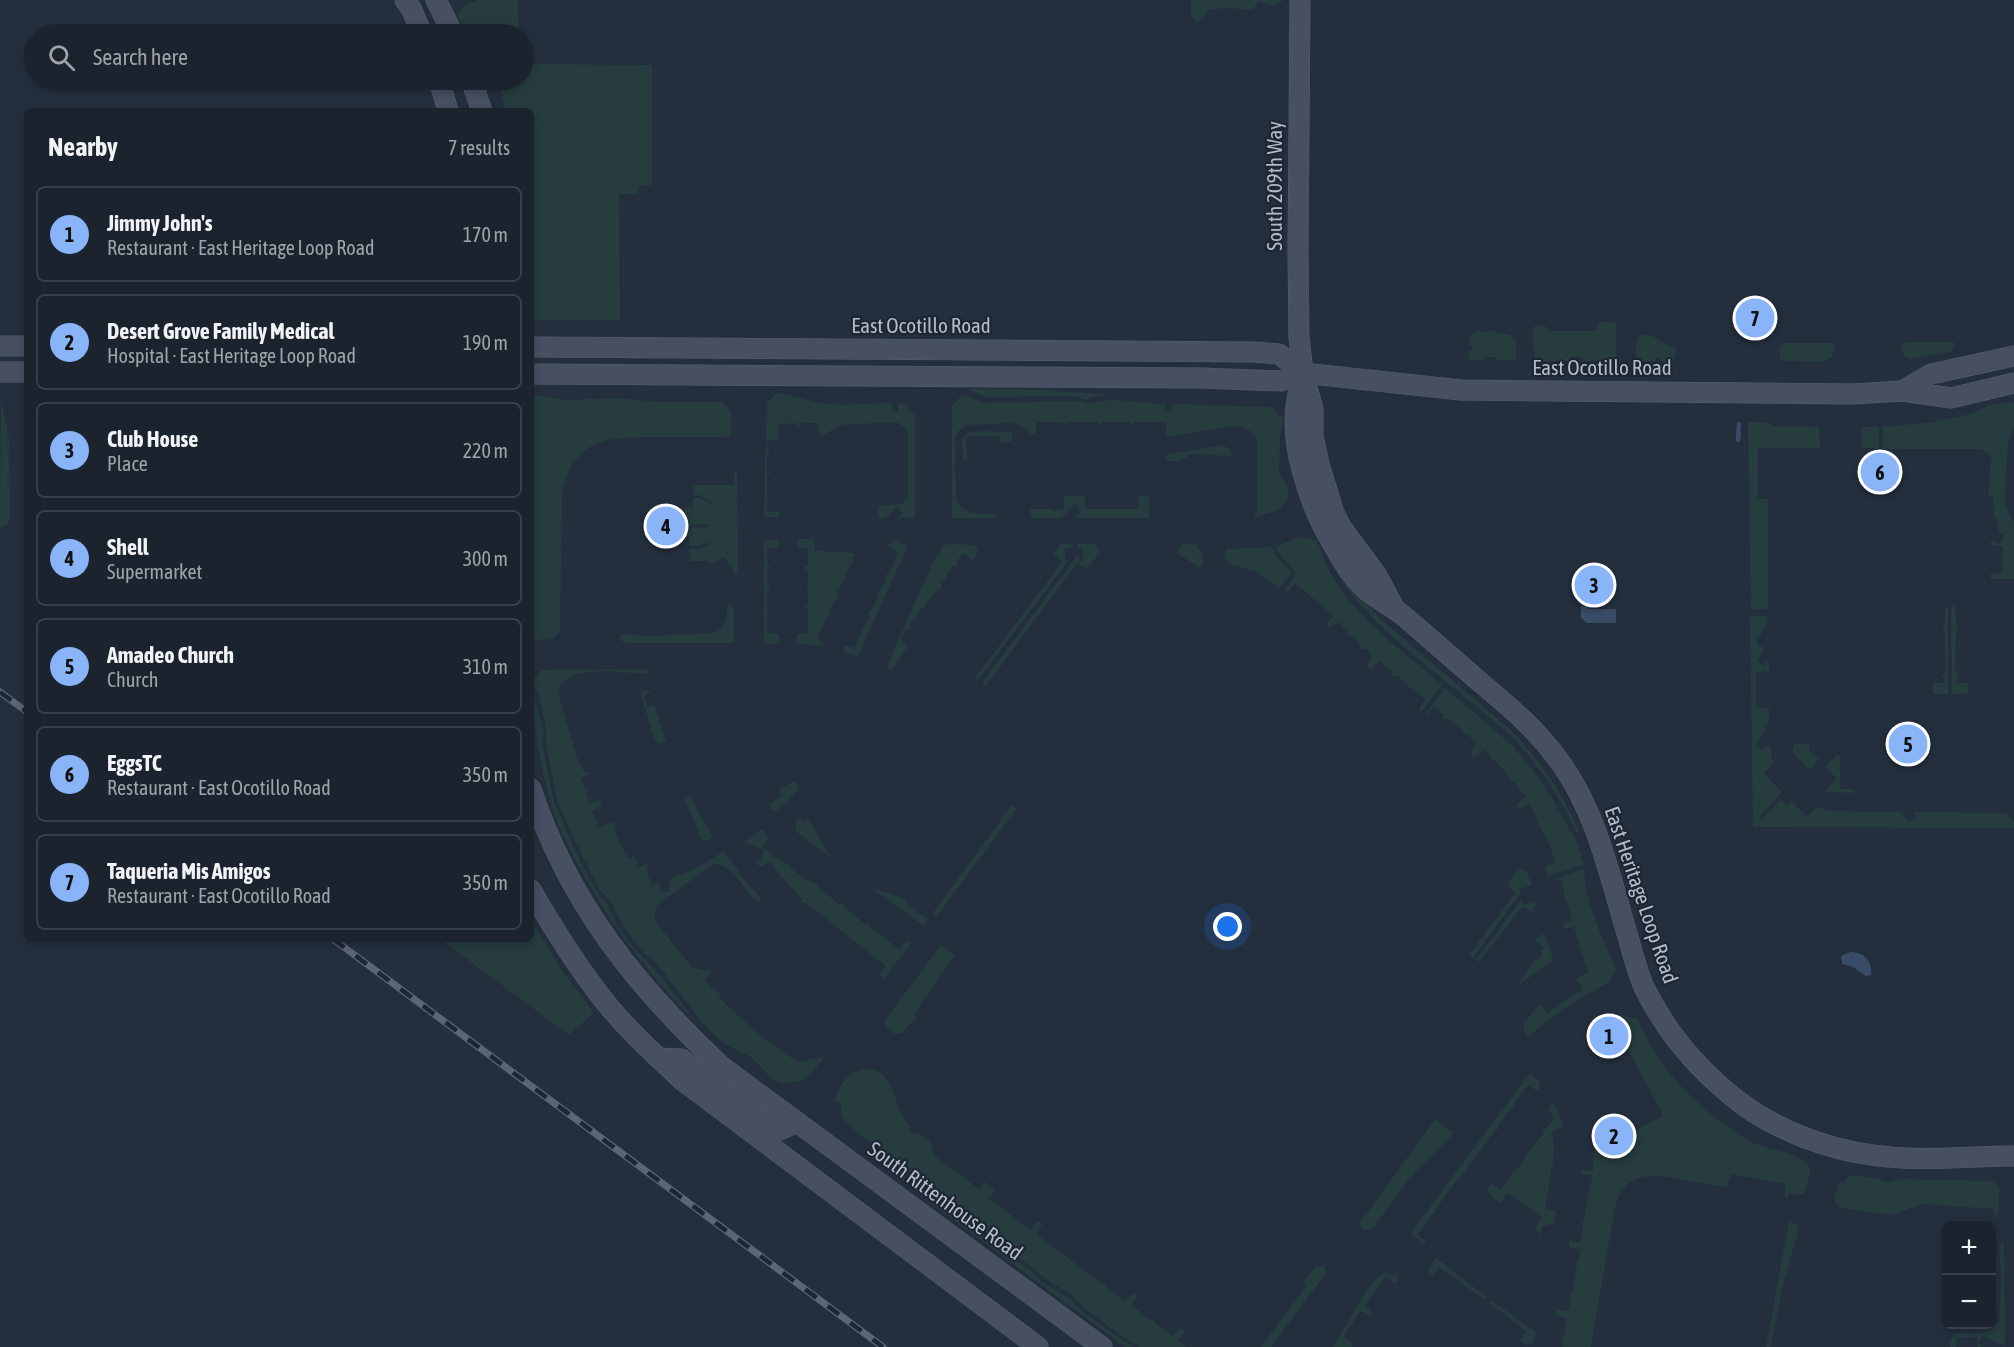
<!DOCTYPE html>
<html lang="en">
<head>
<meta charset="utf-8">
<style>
	:root { --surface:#1b232e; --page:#242b36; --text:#f1f3f6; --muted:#a0a4aa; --line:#39404a; --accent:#8ab4f8 }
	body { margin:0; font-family:"Asap Condensed",sans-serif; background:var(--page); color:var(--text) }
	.controls { position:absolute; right:18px; bottom:18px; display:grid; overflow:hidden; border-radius:9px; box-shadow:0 3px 9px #0003 }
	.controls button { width:54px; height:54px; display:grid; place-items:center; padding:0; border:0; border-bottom:2px solid var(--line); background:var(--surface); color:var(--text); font:30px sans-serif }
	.you { position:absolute; left:1228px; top:927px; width:21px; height:21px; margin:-15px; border:4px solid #fff; border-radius:50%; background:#1a73e8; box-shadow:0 0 0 9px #1a73e833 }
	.badge { display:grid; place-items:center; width:39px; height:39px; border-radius:50%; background:var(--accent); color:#111; font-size:20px; font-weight:700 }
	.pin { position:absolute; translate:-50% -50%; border:3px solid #fff; box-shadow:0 2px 6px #0006 }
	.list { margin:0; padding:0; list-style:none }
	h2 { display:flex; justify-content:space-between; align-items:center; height:78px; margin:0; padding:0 24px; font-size:26px }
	h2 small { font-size:20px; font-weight:400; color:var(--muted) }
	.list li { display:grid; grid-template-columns:39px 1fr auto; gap:18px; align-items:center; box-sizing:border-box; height:96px; margin:0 12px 12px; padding:0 12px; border:2px solid var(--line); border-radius:9px }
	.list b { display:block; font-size:22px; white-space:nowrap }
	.list p { margin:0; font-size:20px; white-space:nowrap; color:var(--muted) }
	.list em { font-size:20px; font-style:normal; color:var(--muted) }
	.icon { flex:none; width:33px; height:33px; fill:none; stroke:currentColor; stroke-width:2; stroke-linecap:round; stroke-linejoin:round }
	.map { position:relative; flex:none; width:2014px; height:1347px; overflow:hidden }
	.search { position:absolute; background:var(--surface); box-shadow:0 3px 9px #0003; left:24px; top:24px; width:510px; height:66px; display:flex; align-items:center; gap:15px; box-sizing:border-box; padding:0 21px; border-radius:33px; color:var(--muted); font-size:22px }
	.panel { position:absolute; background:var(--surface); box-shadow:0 3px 9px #0003; left:24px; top:108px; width:510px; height:834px; border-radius:9px }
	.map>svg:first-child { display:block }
	.green { fill:#263c3f }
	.water { fill:#394c67 }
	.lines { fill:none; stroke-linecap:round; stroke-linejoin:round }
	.stream { stroke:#394c67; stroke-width:4.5 }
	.secondary-casing { stroke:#565f6c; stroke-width:21 }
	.secondary { stroke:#465061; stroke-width:20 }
	.rail-casing { stroke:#5a6575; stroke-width:7 }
	.rail { stroke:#1d2633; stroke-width:4.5; stroke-dasharray:14; stroke-linecap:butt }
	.labels { text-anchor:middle; stroke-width:4.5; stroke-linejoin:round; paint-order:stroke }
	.street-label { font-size:21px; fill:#b4bcc9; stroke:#1d2633 }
</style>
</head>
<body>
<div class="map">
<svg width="2014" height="1347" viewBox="0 0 2014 1347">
	<rect width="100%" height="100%" fill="#242f3e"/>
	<g class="green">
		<path d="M 478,0 L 518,0 L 518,34 C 495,35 470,41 458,18 C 461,6 467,3 478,0 Z"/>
		<path d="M 1191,0 L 1283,0 C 1275,9 1268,5 1258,1 L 1253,10 L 1237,9 L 1233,7 L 1209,10 L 1197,23 L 1191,16 Z"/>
		<polygon points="524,64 652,65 652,185 639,186 638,194 619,194 620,320 531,320 531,111 506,111 498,80 524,80"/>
		<polygon points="1599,322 1614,322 1616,323 1616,359 1614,361 1583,361 1583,357 1569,357 1569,361 1538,361 1535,357 1533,350 1533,328 1535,326 1543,325 1551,331 1592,331 1597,329"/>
		<polygon points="1492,331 1510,335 1516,339 1516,360 1497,360 1497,357 1483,357 1483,361 1470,360 1468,357 1469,351 1472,351 1472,347 1469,346 1470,336 1477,332"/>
		<path d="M 1642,335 C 1661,334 1661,347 1676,347 L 1675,358 L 1672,362 L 1663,362 L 1659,358 L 1655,358 L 1655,361 L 1639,361 C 1634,355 1635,345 1638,337 Z"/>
		<polygon points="1907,342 1953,342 1955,345 1951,352 1911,359 1905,357 1901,350 1902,344"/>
		<polygon points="1784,343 1835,343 1832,357 1823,362 1783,361 1780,359 1779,347"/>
		<polygon points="968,389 1039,390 1114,395 1096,396 1086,400 1077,396 985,397"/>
		<path d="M 776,393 C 794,394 809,403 827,404 C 847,406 869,403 889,403 L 892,404 L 892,412 L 898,412 L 898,404 L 905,403 L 915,415 L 915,517 L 898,518 L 903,513 L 897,507 L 885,518 L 878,518 L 878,506 L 902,504 L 908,495 L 908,432 L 905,427 L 896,422 L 840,425 L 822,436 L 819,434 L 818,423 L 802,423 L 799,427 L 796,423 L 779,424 L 778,440 L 767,440 L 767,450 L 770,453 L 767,456 L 767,470 L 770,473 L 767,476 L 767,492 L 770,495 L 767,498 L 767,512 L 779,512 L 779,517 L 764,517 L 767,403 Z"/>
		<path d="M 531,394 L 566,400 L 617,398 L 658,402 L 722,402 L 731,411 L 731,435 L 727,437 C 704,437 681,437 657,437 C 608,437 574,437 562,494 L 560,632 L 552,639 L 531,641 Z"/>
		<path d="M 962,395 L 984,403 L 1080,401 L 1089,404 C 1112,396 1141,403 1165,404 L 1166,412 L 1171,412 L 1172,404 L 1273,407 L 1279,416 L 1284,416 L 1280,435 L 1279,472 L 1288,489 L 1289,496 L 1282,507 L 1277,511 L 1254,517 L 1257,509 L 1257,439 C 1251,429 1243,426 1232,426 L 1168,437 L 1166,436 L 1166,422 L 1135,422 L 1132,425 L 1128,422 L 1103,422 L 1100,425 L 1097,422 L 1067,422 L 1064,425 L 1062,422 L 1037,422 L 1036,434 L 1032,435 L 1021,426 L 1012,423 L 967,425 L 959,430 L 955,437 L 956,499 C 964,516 980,514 996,514 L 996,518 L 952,518 L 952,406 Z"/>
		<polygon points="1,400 9,437 10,519 8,524 0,527"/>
		<polygon points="2014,402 2014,427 2008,442 2005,488 2005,505 2014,523 2014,579 1991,579 1990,574 2002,573 2003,546 1991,545 1990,542 1993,541 2000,544 2004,536 1999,533 1997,519 1994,517 1993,496 1988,496 1991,458 1989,453 1979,449 1883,449 1883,427 1933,422 1971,414 1990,405"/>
		<polygon points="1748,422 1764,422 1776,426 1819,427 1820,448 1758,448 1758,499 1768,499 1768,608 1766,609 1751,610"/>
		<polygon points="1862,427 1879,427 1879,448 1861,448"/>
		<path d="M 1009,432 L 1012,434 L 1012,441 L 1000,443 L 1000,436 L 968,436 L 966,442 L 967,460 L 963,460 C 963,454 961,441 964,436 C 969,429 1000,432 1009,432 Z"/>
		<polygon points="1222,445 1230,449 1232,456 1188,454 1187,458 1179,458 1179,461 1166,461 1166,457 1170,454"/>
		<polygon points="734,470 737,474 738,572 736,575 724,557 711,564 708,561 690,561 689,549 701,549 709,545 708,542 700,546 689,546 689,537 685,536 685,528 708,527 708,524 685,525 685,508 693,508 693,498 699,498 711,504 712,503 700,495 693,496 693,485 734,485"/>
		<polygon points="1064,496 1084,495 1086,509 1138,509 1139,496 1147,496 1149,498 1149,518 1074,518 1081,511 1075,504 1061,518 1031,518 1030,509 1053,509 1053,511 1057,511 1058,509 1064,509"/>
		<path d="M 1302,537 L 1317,541 C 1321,551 1324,561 1329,571 C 1355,617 1402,651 1442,685 L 1421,712 L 1419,708 L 1426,700 L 1412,688 L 1408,688 L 1408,684 L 1397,676 L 1392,676 L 1392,672 L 1379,661 L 1371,669 L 1367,666 L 1373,656 L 1366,649 L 1360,649 L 1360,644 L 1350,635 L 1346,635 L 1346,630 L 1339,622 L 1329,628 L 1327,623 L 1334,616 L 1295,583 L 1288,592 L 1284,591 L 1295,576 L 1295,572 L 1279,554 L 1276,546 Z"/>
		<polygon points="777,539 779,542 779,547 767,548 768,565 770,567 767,570 768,586 770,589 767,592 767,605 770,607 767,610 767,633 779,634 779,641 776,644 764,644 764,540"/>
		<polygon points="798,539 813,539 815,551 847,552 855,554 853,558 854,561 851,563 845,576 846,579 843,580 837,594 839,598 835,599 829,613 830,616 827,617 817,638 824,643 823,646 799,644 796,642 797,634 808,633 808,609 805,607 808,605 808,589 806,587 808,585 808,571 804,567 808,565 808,548 797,547"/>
		<polygon points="894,540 900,540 900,544 905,544 907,547 858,656 843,652 844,645 855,648 862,633 861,629 864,628 870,615 869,611 872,610 878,597 877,593 880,592 886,579 885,575 889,574 898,552 888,546"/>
		<polygon points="953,544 976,545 978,552 972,560 963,553 957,561 957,566 953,566 942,583 942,588 938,589 926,603 926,607 922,608 910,624 911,628 907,629 900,638 908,647 892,669 888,670 887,668 892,654 934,560 943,545"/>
		<polygon points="1061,544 1073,544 1072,548 1065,548 1065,560 1069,560 978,680 975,678 1062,562 1053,554"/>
		<polygon points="1077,544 1093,544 1098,547 1099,553 1087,569 1077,563 986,686 982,683 1076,557 1079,557 1079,561 1083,561 1083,548 1077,548"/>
		<path d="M 1184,544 L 1196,545 C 1202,552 1206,561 1200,568 L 1177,553 L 1177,549 Z"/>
		<polygon points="1272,547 1277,558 1291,573 1280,588 1255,571 1228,564 1224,557 1226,549"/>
		<path d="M 1328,553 L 1354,590 L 1384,622 L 1512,731 C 1541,762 1564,795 1580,834 L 1576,832 C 1559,796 1538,762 1509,735 C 1459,686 1349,618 1328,553 Z"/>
		<path d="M 728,603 L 734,607 L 734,643 L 625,643 L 619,639 L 621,634 L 646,636 L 714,633 C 727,626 726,617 728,603 Z"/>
		<polygon points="1945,605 1948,608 1948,694 1934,694 1932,691 1933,683 1945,683 1945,679 1942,676 1945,673 1945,630 1942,627 1945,624"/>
		<polygon points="1955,605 1956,624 1959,627 1956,630 1955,672 1959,676 1956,683 1968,683 1968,693 1967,694 1952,694 1951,614 1952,607"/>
		<polygon points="1750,616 1768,616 1767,623 1756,643 1764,648 1757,661 1764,666 1767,660 1769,661 1769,671 1756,672 1756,707 1769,708 1769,722 1756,745 1763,750 1767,745 1770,747 1773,763 1764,773 1782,792 1758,818 1761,819 1781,800 1787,805 1800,792 1792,802 1807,816 1817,807 1829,811 1901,812 1909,822 1917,818 1914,812 2006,813 2014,822 2014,828 1753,827"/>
		<path d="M 648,669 L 648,674 C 623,673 577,664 560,685 L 559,697 L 579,764 L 583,770 L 590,774 L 581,778 L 584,788 L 588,789 L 586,794 L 590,803 L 599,800 L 602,803 L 602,806 L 592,811 L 599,827 L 614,822 L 617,828 L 614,830 L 628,859 L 634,856 L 639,867 L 648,863 L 647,872 L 652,885 L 661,882 L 659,891 L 668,892 L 671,878 L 697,868 L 724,851 L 743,878 L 762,900 L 758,902 C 743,891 734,864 714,864 L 658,904 L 654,915 L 657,924 L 692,967 L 712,972 L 705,981 L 721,995 L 719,998 L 754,1030 L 797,1062 L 824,1057 L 811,1074 L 801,1081 L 784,1084 L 773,1080 L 751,1057 L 725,1044 L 705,1026 L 658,965 L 639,948 L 622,924 L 612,904 L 600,890 L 583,858 L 558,804 L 546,744 L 546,726 L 538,693 L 532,681 L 540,671 L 546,670 Z"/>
		<polygon points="1445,688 1513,746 1533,771 1552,798 1577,842 1584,865 1547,876 1545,866 1555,863 1549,843 1546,842 1547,839 1540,826 1537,825 1538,821 1529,803 1520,809 1516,805 1526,797 1514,782 1510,781 1510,777 1496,761 1491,760 1491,756 1484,750 1475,757 1470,753 1477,743 1467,734 1464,735 1463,731 1447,718 1443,718 1443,714 1434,707 1427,715 1425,715"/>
		<polygon points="642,691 652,691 644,695 647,707 654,705 666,741 659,744 655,741 641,695"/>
		<path d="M 531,693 L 534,696 L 540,718 L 543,730 L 542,745 L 554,802 L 580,861 L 597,892 L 607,904 L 617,925 L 633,947 L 660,975 L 695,1021 C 646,972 607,920 575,859 C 566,841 555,821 550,800 C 541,770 537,737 531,706 Z"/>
		<polygon points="1794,744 1810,744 1809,752 1819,759 1810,770 1792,752"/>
		<polygon points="1838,754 1840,756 1840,789 1854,789 1854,793 1825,792 1837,778 1825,767"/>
		<polygon points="795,781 799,788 787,802 776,811 771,810 769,804 782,797 779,789"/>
		<polygon points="690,796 713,838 703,842 686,802 684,803 686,798"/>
		<polygon points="1012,805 1017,808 937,916 933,913"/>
		<polygon points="797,818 804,822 807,819 810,821 830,857 797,832 795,823"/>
		<polygon points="761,830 763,830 769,837 763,847 786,865 790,864 790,868 812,883 817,883 818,887 839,904 843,904 844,907 865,924 869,923 870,927 899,949 906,941 911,943 884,979 880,975 886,966 806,903 802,903 802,899 783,878 780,878 780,874 770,862 760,867 755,861 760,861 764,850 744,842"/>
		<polygon points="1518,869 1526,870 1532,885 1519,889 1520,894 1473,958 1469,955 1515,893 1507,885"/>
		<path d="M 1584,869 C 1585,904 1603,938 1616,970 L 1609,982 L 1569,1005 L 1528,1036 L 1524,1032 L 1524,1024 L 1538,1005 L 1541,1005 L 1547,1013 L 1582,990 L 1576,978 L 1588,973 L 1574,927 L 1564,929 L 1562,925 L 1572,920 L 1567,902 L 1564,900 L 1565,896 L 1561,880 L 1549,881 Z"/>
		<polygon points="872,888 908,900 906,903 928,920 924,925 921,924"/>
		<polygon points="1521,900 1523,905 1535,901 1536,905 1532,912 1522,907 1479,962 1476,960"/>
		<polygon points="531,920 561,969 594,1013 569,1035 440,939 531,939"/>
		<polygon points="1543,934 1546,937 1553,960 1516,987 1536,959 1538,960 1543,954 1541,952 1544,948 1534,939"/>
		<polygon points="941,945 955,955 914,1014 917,1017 902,1033 895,1034 886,1027 885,1020"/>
		<path d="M 1620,1015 L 1638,1019 C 1655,1064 1690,1099 1728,1127 C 1737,1132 1746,1141 1756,1144 C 1766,1148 1800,1155 1807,1163 C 1814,1171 1806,1185 1804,1194 L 1799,1195 L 1789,1193 L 1788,1198 L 1784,1195 L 1786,1184 L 1731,1174 L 1727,1187 C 1711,1185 1696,1182 1680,1179 C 1650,1174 1625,1171 1615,1207 L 1591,1347 L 1563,1347 L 1562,1338 L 1564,1337 L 1567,1318 L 1557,1316 L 1555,1313 L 1557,1309 L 1569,1311 L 1571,1300 L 1569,1296 L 1572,1294 L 1577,1266 L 1575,1264 L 1578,1261 L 1580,1250 L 1569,1247 L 1569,1241 L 1581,1242 L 1583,1224 L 1582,1222 L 1584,1219 L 1588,1199 L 1586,1196 L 1589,1194 L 1592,1176 L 1581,1174 L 1581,1170 L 1593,1171 L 1595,1149 L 1604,1150 L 1610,1147 L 1612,1149 L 1632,1138 L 1630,1133 L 1663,1115 L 1615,1025 L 1621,1022 L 1618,1016 Z"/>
		<path d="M 864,1069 C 897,1067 892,1110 911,1127 L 909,1130 L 916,1135 L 918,1133 C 927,1139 935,1144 933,1155 L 979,1189 L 985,1182 L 995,1190 L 990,1199 L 1031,1230 L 1037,1222 L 1040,1222 L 1042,1225 L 1036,1234 L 1102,1284 L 1106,1283 L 1106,1287 L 1125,1301 L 1134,1293 L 1137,1297 L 1131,1305 L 1149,1319 L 1153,1319 L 1154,1322 L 1173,1336 L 1180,1328 L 1183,1329 L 1185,1332 L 1178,1340 L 1187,1347 L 1140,1347 L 1120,1335 L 1090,1312 L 1070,1294 L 1050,1282 L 990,1235 L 952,1210 L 933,1193 L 906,1173 L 889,1157 L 849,1126 L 842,1117 L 840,1103 L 835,1102 C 838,1086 848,1072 864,1069 Z"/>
		<polygon points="1530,1073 1539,1081 1540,1089 1537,1091 1528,1085 1514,1104 1515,1108 1511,1108 1498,1125 1499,1129 1495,1130 1483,1146 1483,1150 1479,1151 1467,1168 1467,1172 1463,1172 1435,1210 1435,1214 1432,1214 1417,1235 1426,1241 1424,1244 1410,1234"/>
		<polygon points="1551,1104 1555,1104 1563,1127 1552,1131 1554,1145 1553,1163 1555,1165 1552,1167 1545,1209 1556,1211 1554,1223 1541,1227 1542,1235 1535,1229 1542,1218 1508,1193 1500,1203 1490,1196 1487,1190 1492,1184 1501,1190 1511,1177 1511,1173 1514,1173 1527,1156 1527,1152 1529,1152 1543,1134 1542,1130 1545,1130 1555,1117 1547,1110"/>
		<polygon points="1435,1120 1454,1133 1413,1174 1372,1229 1364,1230 1358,1225"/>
		<polygon points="1851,1175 1877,1178 1888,1183 1901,1179 1992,1181 1999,1187 1999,1212 1996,1215 1995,1222 1994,1209 1922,1204 1891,1215 1840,1208 1834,1200 1839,1182 1843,1183"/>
		<polygon points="911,1182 962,1222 1031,1271 1045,1284 1069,1298 1084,1313 1133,1347 1125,1347 935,1206"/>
		<polygon points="1789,1220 1797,1225 1798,1232 1782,1288 1771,1347 1766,1347"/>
		<polygon points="2002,1242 2004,1243 2005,1346 1983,1336 1978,1343 1984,1347 1978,1347 1977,1337 1957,1338 1956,1347 1950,1347 1950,1339 1955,1334 1987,1332 1999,1323 2001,1278 1999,1246"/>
		<polygon points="1436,1258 1487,1297 1485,1300 1439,1267 1433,1275 1429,1275 1429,1268"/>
		<polygon points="1317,1266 1324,1267 1326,1273 1271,1347 1261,1347 1306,1286 1303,1282"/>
		<path d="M 1385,1272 L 1393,1276 L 1396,1272 L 1398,1280 L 1395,1283 L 1386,1277 L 1365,1305 L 1373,1313 L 1369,1316 L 1361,1311 L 1343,1336 L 1351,1342 L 1352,1347 L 1332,1347 C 1346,1328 1367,1282 1385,1272 Z"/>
		<polygon points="1491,1300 1536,1332 1533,1343 1526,1345 1520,1341 1526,1331 1489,1303"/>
	</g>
	<g class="water">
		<polygon points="1581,606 1588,606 1589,609 1616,609 1616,623 1587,623 1581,618"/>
		<path d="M 1850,952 C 1864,952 1873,961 1871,975 L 1866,976 L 1853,967 L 1842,964 L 1841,956 Z"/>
	</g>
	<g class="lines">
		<polyline class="stream" points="1738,440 1739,424"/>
		<defs>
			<g id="secondary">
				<polyline points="405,0 411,8 422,34"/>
				<polyline points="436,0 453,34"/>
				<polyline points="1300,0 1298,251 1299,337 1303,373 1313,409 1313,436 1319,464 1334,513 1341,527 1376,574 1393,606"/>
				<polyline points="439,80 448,111"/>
				<polyline points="471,80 482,111"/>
				<polyline points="0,346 27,346"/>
				<polyline points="531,347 1254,352 1279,354 1303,373"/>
				<polyline points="0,372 27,372"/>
				<path d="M 1303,373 C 1301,384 1297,396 1296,407 C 1291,446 1308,498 1326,532 C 1336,550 1347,571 1362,586 C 1374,598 1392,606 1405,617 C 1430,639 1456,661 1481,683 C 1510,707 1538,731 1560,762 C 1597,813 1610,877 1628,937 C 1633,953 1637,972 1644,987 C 1667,1034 1701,1073 1742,1104 C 1779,1131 1827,1149 1872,1155 C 1919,1162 1967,1156 2014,1156"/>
				<polyline points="531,374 1202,378 1281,381 1303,373 1461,390 1852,394 1902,391 1951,398 2014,383"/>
				<polyline points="1902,391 1931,374 2014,356"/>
				<path d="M 531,789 C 569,903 635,985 721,1066 L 1102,1347"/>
				<path d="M 531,890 C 552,926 573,961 599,994 C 623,1026 653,1053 682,1080 L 1038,1347"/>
				<polyline points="658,1058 682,1059 730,1099 772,1129 780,1130 797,1122"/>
			</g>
		</defs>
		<use href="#secondary" class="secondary-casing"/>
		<use href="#secondary" class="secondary"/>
		<defs>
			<g id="rail">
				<polyline points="0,692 27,712"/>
				<polyline points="333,939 883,1347"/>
			</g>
		</defs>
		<use href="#rail" class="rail-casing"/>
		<use href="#rail" class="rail"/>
	</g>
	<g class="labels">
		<g class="street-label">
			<text transform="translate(1275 186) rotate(-90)" y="7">South 209th Way</text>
			<text x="921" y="333">East Ocotillo Road</text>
			<text x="1602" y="375">East Ocotillo Road</text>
			<text transform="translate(1641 895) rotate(71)" y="7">East Heritage Loop Road</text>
			<text transform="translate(945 1201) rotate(36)" y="7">South Rittenhouse Road</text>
		</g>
	</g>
</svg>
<div class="controls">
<button>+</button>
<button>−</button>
</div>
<div class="you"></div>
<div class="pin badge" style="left:1609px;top:1036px">1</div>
<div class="pin badge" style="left:1614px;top:1136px">2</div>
<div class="pin badge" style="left:1594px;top:585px">3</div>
<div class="pin badge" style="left:666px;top:526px">4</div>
<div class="pin badge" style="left:1908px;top:744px">5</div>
<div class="pin badge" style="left:1880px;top:472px">6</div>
<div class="pin badge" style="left:1755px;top:318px">7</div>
<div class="search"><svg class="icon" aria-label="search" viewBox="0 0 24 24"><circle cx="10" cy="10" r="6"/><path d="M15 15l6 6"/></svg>Search here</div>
<section class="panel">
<h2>Nearby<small>7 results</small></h2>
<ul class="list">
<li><span class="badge">1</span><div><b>Jimmy John's</b><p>Restaurant · East Heritage Loop Road</p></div><em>170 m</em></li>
<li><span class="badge">2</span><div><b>Desert Grove Family Medical</b><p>Hospital · East Heritage Loop Road</p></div><em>190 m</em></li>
<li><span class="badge">3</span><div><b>Club House</b><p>Place</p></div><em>220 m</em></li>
<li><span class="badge">4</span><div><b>Shell</b><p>Supermarket</p></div><em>300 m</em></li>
<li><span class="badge">5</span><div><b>Amadeo Church</b><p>Church</p></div><em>310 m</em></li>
<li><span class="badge">6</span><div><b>EggsTC</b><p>Restaurant · East Ocotillo Road</p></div><em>350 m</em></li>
<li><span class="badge">7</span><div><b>Taqueria Mis Amigos</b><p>Restaurant · East Ocotillo Road</p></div><em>350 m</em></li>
</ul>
</section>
</div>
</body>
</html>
